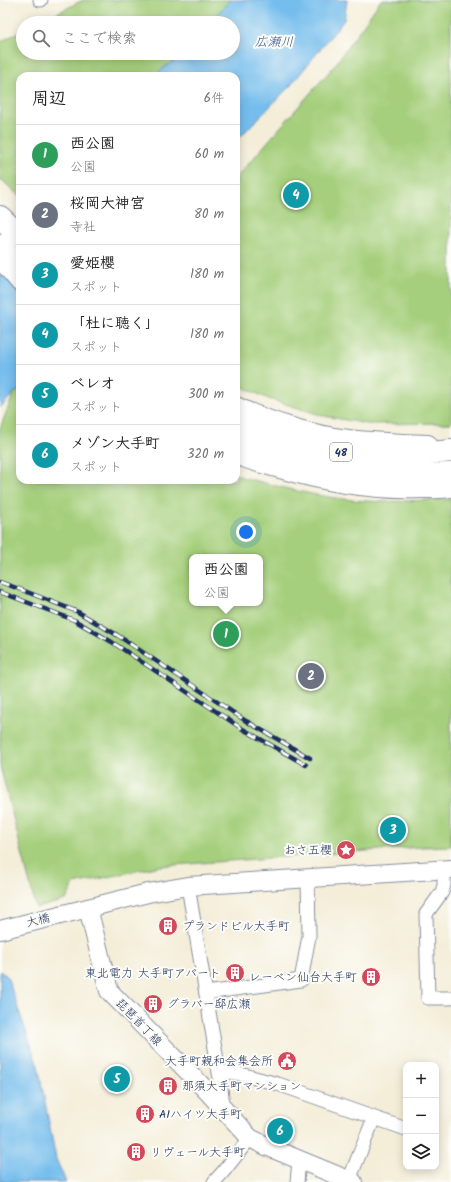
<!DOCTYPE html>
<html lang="ja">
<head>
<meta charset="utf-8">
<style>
	:root { --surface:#fff; --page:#f2f2f2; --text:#202124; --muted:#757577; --line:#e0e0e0; --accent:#2563eb }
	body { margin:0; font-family:Kalam,"Klee One",sans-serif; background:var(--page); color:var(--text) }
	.controls { position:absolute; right:12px; bottom:12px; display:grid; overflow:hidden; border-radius:8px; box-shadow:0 2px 10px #0003 }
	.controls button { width:36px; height:36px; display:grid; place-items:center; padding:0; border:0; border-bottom:1px solid var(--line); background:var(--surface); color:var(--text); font:20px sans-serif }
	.you { position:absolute; left:246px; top:532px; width:14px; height:14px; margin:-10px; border:3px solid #fff; border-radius:50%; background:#1a73e8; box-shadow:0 0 0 6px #1a73e833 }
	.badge { display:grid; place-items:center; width:26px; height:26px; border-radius:50%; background:var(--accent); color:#fff; font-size:13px; font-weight:700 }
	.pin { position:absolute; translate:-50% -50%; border:2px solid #fff; box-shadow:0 1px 4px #0006 }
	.popup { position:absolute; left:189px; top:554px; width:74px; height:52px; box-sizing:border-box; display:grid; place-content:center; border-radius:8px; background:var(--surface); filter:drop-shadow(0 1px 3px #0005); font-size:13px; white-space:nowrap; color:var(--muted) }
	.popup b { font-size:15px; color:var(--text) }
	.popup::after { content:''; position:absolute; left:50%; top:100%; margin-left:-8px; border:8px solid transparent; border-top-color:var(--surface) }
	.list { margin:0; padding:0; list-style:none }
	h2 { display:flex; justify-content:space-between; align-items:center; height:52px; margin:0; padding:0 16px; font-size:17px }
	h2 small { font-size:13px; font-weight:400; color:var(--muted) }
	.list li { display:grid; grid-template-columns:26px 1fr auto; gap:12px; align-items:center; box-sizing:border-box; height:60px; padding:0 16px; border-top:1px solid var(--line) }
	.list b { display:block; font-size:15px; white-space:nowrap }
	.list p { margin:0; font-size:13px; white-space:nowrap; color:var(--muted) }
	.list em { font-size:13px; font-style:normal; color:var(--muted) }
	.icon { flex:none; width:22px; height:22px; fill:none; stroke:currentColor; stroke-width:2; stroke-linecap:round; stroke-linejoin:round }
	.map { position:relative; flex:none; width:451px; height:1182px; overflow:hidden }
	.search { position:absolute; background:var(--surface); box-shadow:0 2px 10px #0003; left:16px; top:16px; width:224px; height:44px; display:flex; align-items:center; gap:10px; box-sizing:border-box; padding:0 14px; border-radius:22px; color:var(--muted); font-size:15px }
	.panel { position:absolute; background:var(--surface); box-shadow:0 2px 10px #0003; left:16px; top:72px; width:224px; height:412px; border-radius:12px }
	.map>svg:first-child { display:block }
	.green { fill:#a5cf7b; stroke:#607f6c; fill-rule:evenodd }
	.water { fill:#75bded; stroke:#4876a6 }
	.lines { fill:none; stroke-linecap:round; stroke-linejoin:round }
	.street-casing { stroke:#888e9c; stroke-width:15 }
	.secondary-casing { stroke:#888e9c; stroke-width:20 }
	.highway-casing { stroke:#888e9c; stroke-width:24 }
	.street { stroke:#fff; stroke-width:13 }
	.secondary { stroke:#fff; stroke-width:18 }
	.highway { stroke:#fff; stroke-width:22 }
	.rail-casing { stroke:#1b2f5e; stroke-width:4.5 }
	.rail { stroke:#fdfcf7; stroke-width:3; stroke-dasharray:9; stroke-linecap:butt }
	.labels { text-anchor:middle; stroke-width:4; stroke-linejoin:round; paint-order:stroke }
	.shield { fill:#fdfcf7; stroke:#5f6c8c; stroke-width:1 }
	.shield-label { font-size:11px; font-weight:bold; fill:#1b2f5e }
	.poi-label { font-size:12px; fill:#1b2f5e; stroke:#fdfcf7; text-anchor:start }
	.street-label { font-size:12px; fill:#1b2f5e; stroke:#fdfcf7 }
	.water-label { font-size:13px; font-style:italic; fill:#365a89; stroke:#fdfcf7 }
</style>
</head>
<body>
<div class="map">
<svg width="451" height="1182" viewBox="0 0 451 1182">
	<rect width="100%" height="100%" fill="#fdfcf7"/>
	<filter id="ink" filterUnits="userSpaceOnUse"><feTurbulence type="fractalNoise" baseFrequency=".025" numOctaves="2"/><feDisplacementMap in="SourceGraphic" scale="8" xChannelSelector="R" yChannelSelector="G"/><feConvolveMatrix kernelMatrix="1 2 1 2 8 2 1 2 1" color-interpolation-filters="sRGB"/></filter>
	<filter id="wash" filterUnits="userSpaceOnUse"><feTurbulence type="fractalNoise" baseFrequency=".012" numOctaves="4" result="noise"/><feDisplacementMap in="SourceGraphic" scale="16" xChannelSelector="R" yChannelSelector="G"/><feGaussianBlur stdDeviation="0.9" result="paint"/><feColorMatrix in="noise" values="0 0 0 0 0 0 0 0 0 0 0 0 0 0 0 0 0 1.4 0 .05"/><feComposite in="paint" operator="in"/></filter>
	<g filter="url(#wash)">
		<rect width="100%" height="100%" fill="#f4eed9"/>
		<g class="green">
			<polygon points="83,0 230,0 210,23 38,23"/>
			<polygon points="381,0 451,0 451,423 367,424 324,416 269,399 236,384 236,178 335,65"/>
			<polygon points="23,30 23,53 184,53 153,76 20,76 20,197 2,180 0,182 0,42"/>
			<path d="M 20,389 L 20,480 L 236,480 L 236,474 L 242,477 C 276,486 309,495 344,499 C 379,504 416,500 451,499 L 451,846 L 421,847 L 160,866 L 74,884 L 66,900 L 36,908 L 0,766 L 0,428 L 14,393 ZM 192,557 L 260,557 L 260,603 L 192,603 Z"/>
		</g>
		<g class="water">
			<polygon points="230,0 347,0 344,20 291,85 236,141 236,76 153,76 184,53 233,53 233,23 210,23"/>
			<polygon points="20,222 20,389 14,393 0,408 0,241"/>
			<polygon points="0,971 7,976 38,1066 56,1159 66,1182 0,1182"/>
		</g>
	</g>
	<g filter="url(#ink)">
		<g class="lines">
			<defs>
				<g id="street">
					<polyline points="40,0 41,0"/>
					<polyline points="444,870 444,885 442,892 426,914 428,998 451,998"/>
					<polyline points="188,886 219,1072 222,1097 220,1105"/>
					<polyline points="206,993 301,980 309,936 308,878"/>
					<polyline points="219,1072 236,1073 278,1084 406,1129"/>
					<polyline points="349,1180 374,1118"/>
					<polyline points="214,1182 223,1172 250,1138"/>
					<polyline points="297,1182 299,1160"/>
				</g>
				<g id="secondary">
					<polyline points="0,259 20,283"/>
					<path d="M 236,406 C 267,421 313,435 348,439 C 374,442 401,443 428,444"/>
					<path d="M 236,455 C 249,461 263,464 276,468 C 323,482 372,491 421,489 C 431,489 441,490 451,488"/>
					<polyline points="88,908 109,991 207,1091 250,1138 266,1146 353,1182"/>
					<polyline points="0,930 148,893 188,886 451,869"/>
				</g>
				<g id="highway">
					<polyline points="0,217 20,236"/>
					<polyline points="0,245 20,268"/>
					<path d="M 236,421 C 255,430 273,437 293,443 C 302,445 311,446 320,448 C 365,456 406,456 451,451"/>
					<polyline points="236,438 262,449 305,460 349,469 422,475 451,474"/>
				</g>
			</defs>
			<use href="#street" class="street-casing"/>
			<use href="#secondary" class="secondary-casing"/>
			<use href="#highway" class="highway-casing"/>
			<use href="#street" class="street"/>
			<use href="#secondary" class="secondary"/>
			<use href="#highway" class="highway"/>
			<defs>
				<g id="rail">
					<polyline points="0,582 22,590 78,612 117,635 246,721 310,758"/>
					<polyline points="0,592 74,620 112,642 241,728 306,765"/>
				</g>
			</defs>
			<use href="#rail" class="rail-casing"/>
			<use href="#rail" class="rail"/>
		</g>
	</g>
	<defs>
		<symbol id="sight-disc" viewBox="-11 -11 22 22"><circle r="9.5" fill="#d1495b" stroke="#fdfcf7"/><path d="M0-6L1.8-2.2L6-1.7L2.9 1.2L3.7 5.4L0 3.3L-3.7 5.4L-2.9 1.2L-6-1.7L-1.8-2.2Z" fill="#fff"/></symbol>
		<symbol id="building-disc" viewBox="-11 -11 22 22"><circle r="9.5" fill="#d1495b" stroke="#fdfcf7"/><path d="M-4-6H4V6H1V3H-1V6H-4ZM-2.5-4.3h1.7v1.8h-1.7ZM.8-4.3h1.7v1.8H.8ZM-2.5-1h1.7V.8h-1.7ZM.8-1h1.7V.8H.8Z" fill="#fff"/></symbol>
		<symbol id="civic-disc" viewBox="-11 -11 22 22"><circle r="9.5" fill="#d1495b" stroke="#fdfcf7"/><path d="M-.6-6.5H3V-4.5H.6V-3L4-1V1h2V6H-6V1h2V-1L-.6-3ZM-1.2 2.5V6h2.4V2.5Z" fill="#fff"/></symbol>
	</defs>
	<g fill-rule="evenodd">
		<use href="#sight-disc" x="335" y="839" width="22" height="22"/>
		<use href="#building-disc" x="157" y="915" width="22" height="22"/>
		<use href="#building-disc" x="224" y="962" width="22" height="22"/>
		<use href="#building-disc" x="360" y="966" width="22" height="22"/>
		<use href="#building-disc" x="142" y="993" width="22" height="22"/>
		<use href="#civic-disc" x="276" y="1050" width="22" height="22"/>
		<use href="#building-disc" x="157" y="1075" width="22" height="22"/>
		<use href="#building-disc" x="134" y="1103" width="22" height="22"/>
		<use href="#building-disc" x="125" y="1141" width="22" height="22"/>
	</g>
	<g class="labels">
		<rect class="shield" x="330" y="443" width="22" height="18" rx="3"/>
		<g class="shield-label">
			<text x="341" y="456">48</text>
		</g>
		<g class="poi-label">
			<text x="332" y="854" text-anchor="end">おさ五櫻</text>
			<text x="182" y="930">プランドビル大手町</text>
			<text x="221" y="977" text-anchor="end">東北電力 大手町アパート</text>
			<text x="357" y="981" text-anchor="end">レーベン仙台大手町</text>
			<text x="167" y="1008">グラバー邸広瀬</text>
			<text x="273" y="1065" text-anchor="end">大手町親和会集会所</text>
			<text x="182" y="1090">那須大手町マンション</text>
			<text x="159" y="1118">AIハイツ大手町</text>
			<text x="150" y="1156">リヴェール大手町</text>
		</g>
		<g class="street-label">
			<text transform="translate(38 920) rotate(-14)" y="4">大橋</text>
			<text transform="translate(139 1022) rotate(46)" y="4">琵琶首丁線</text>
		</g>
		<g class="water-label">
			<text x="274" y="46">広瀬川</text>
		</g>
	</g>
</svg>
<div class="controls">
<button>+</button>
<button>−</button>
<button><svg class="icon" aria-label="layers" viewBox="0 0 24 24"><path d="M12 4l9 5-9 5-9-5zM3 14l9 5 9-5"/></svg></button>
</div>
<div class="you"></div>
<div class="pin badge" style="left:226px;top:634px;background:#2e9e5b">1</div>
<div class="popup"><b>西公園</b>公園</div>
<div class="pin badge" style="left:311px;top:676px;background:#6b7280">2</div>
<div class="pin badge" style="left:393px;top:830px;background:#0f9aa8">3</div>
<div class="pin badge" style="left:296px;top:195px;background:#0f9aa8">4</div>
<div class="pin badge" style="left:117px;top:1079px;background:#0f9aa8">5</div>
<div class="pin badge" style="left:280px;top:1131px;background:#0f9aa8">6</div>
<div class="search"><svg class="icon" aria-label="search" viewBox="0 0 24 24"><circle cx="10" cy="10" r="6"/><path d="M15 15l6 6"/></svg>ここで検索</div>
<section class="panel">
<h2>周辺<small>6件</small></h2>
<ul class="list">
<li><span class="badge" style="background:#2e9e5b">1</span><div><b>西公園</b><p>公園</p></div><em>60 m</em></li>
<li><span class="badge" style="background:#6b7280">2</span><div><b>桜岡大神宮</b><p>寺社</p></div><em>80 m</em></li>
<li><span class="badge" style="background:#0f9aa8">3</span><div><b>愛姫櫻</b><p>スポット</p></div><em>180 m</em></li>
<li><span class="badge" style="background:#0f9aa8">4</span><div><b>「杜に聴く」</b><p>スポット</p></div><em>180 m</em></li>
<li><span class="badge" style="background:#0f9aa8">5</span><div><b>ベレオ</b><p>スポット</p></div><em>300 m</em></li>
<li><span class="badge" style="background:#0f9aa8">6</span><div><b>メゾン大手町</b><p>スポット</p></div><em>320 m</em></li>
</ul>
</section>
</div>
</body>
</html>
